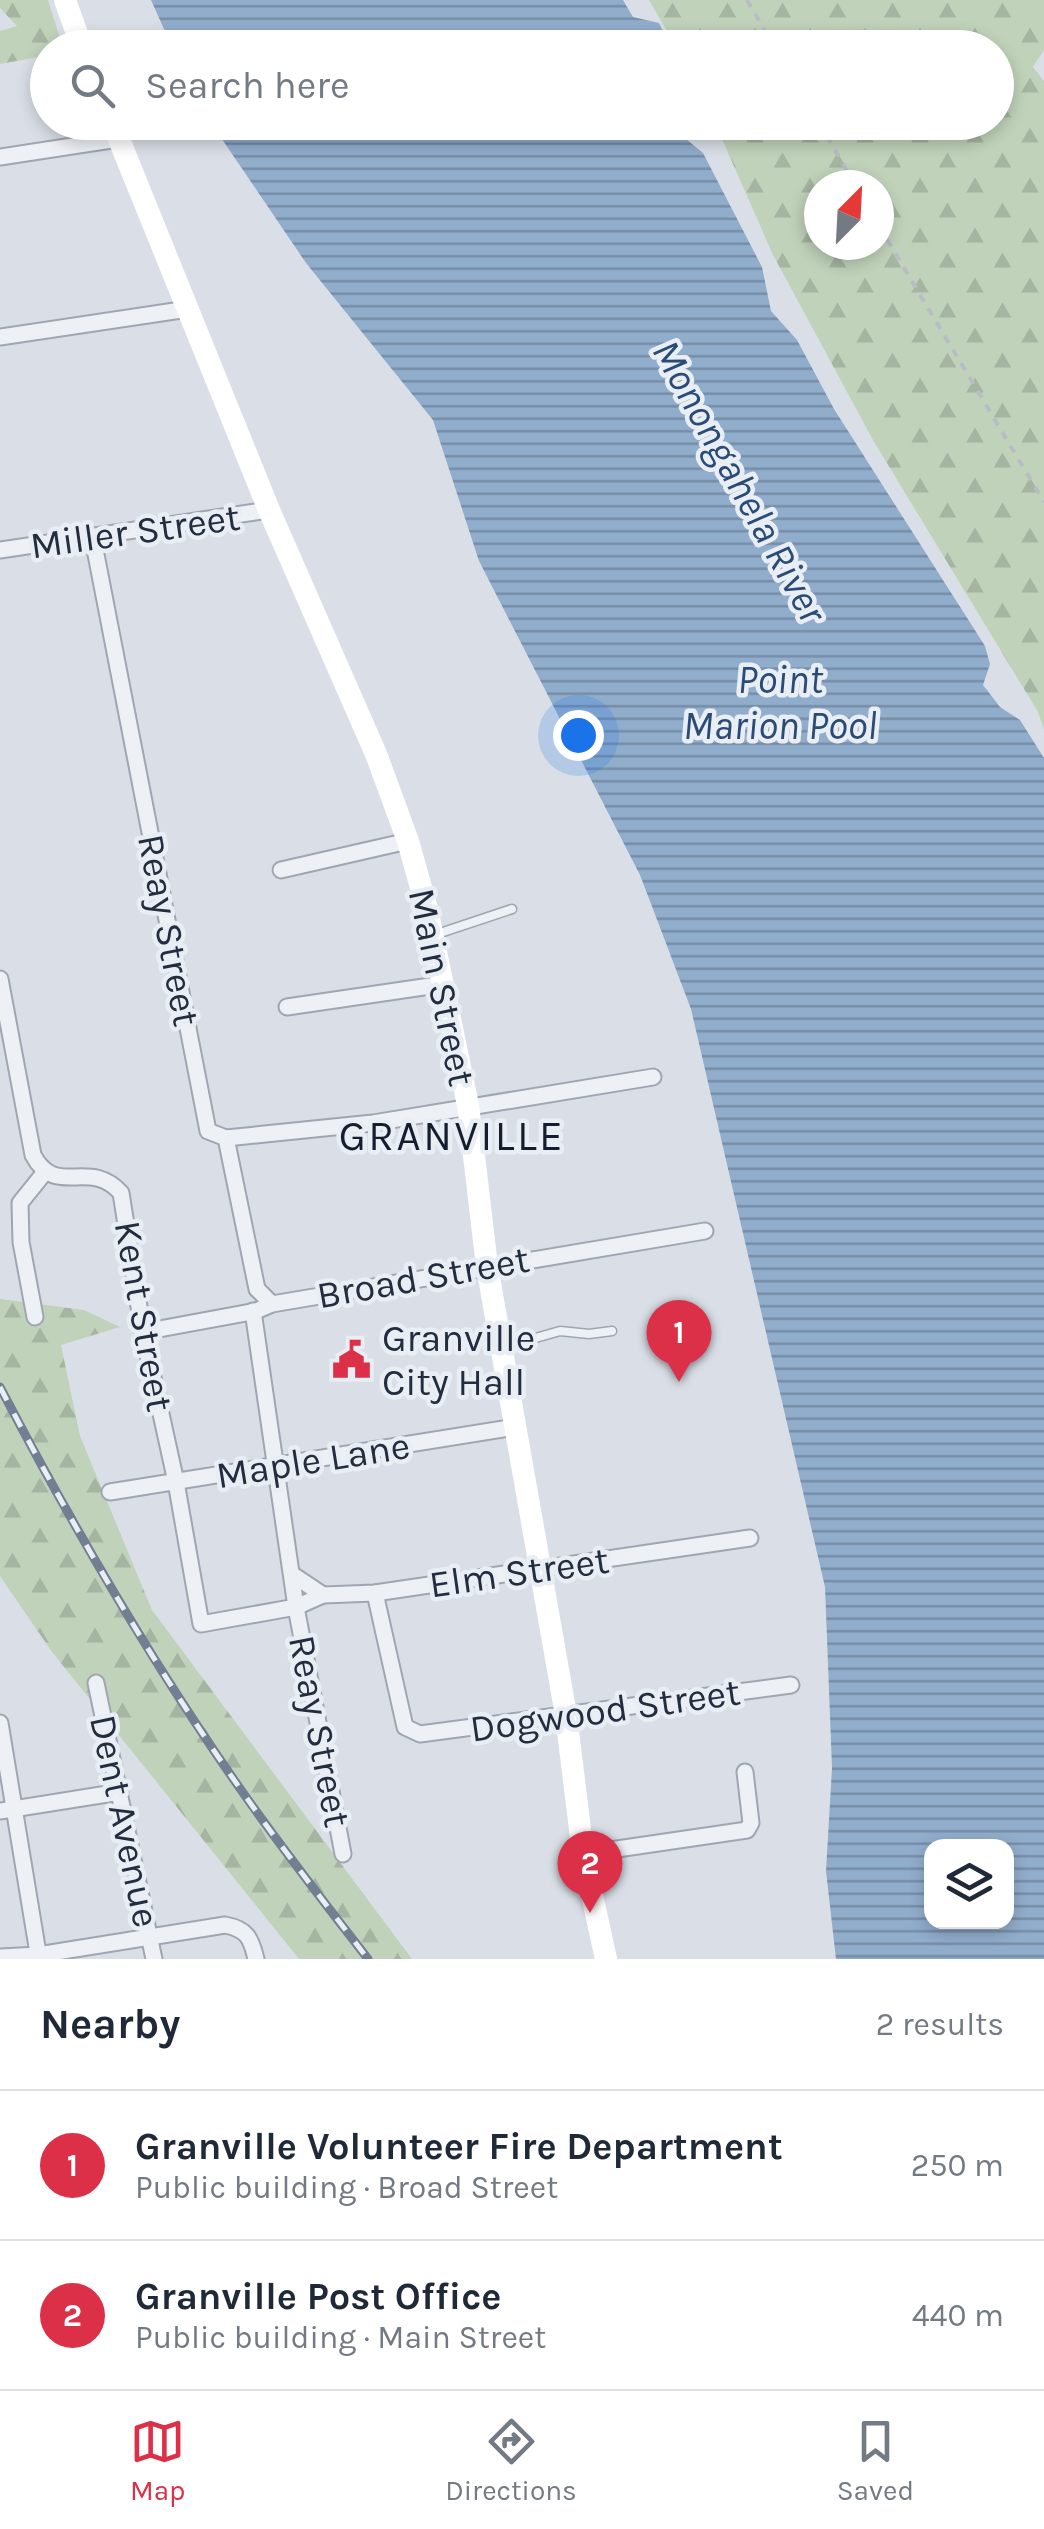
<!DOCTYPE html>
<html lang="en">
<head>
<meta charset="utf-8">
<style>
	:root { --surface:#fff; --page:#f6f6f7; --text:#1f2937; --muted:#747a83; --line:#e0e1e3; --accent:#dc2f48 }
	body { margin:0; font-family:Karla,sans-serif; background:var(--page); color:var(--text) }
	.controls { position:absolute; right:30px; bottom:30px; display:grid; overflow:hidden; border-radius:20px; box-shadow:0 5px 15px #0003 }
	.controls button { width:90px; height:90px; display:grid; place-items:center; padding:0; border:0; border-bottom:2px solid var(--line); background:var(--surface); color:var(--text); font:50px sans-serif }
	.compass { position:absolute; left:804px; top:170px; width:90px; height:90px; border-radius:50%; background:var(--surface); box-shadow:0 5px 15px #0003; rotate:24deg }
	.you { position:absolute; left:578px; top:735px; width:35px; height:35px; margin:-25px; border:8px solid #fff; border-radius:50%; background:#1a73e8; box-shadow:0 0 0 15px #1a73e833 }
	.badge { display:grid; place-items:center; width:65px; height:65px; border-radius:50%; background:var(--accent); color:#fff; font-size:32px; font-weight:700 }
	.pin { position:absolute; translate:-50% -82px; filter:drop-shadow(0 2px 5px #0008) }
	.pin::after { content:''; position:absolute; top:52px; width:35px; height:30px; background:inherit; clip-path:polygon(0 0,100% 0,50% 100%) }
	.list { margin:0; padding:0; list-style:none }
	h2 { display:flex; justify-content:space-between; align-items:center; height:130px; margin:0; padding:0 40px; font-size:42px }
	h2 small { font-size:32px; font-weight:400; color:var(--muted) }
	.list li { display:grid; grid-template-columns:65px 1fr auto; gap:30px; align-items:center; box-sizing:border-box; height:150px; padding:0 40px; border-top:2px solid var(--line) }
	.list b { display:block; font-size:38px; white-space:nowrap }
	.list p { margin:0; font-size:32px; white-space:nowrap; color:var(--muted) }
	.list em { font-size:32px; font-style:normal; color:var(--muted) }
	.icon { flex:none; width:55px; height:55px; fill:none; stroke:currentColor; stroke-width:2; stroke-linecap:round; stroke-linejoin:round }
	.map { position:relative; flex:none; width:1044px; height:1959px; overflow:hidden }
	.search { position:absolute; background:var(--surface); box-shadow:0 5px 15px #0003; left:30px; right:30px; top:30px; height:110px; display:flex; align-items:center; gap:25px; box-sizing:border-box; padding:0 35px; border-radius:55px; color:var(--muted); font-size:38px }
	.sheet { height:430px; background:var(--surface) }
	nav { display:flex; justify-content:space-around; align-items:center; box-sizing:border-box; height:140px; border-top:2px solid var(--line); background:var(--surface); font-size:28px; color:var(--muted) }
	nav a { display:grid; justify-items:center; gap:5px }
	nav .on { color:var(--accent) }
	.map>svg:first-child { display:block }
	.forest { fill:url(#forest-firs); fill-rule:evenodd }
	.water { fill:url(#water-rules); fill-rule:evenodd }
	.lines { fill:none; stroke-linecap:round; stroke-linejoin:round }
	.lane-casing { stroke:#9fa6b1; stroke-width:11 }
	.street-casing { stroke:#9fa6b1; stroke-width:19 }
	.path { stroke:#b8bdc5; stroke-width:4; stroke-dasharray:8 8; stroke-linecap:butt }
	.lane { stroke:#edf0f5; stroke-width:8 }
	.street { stroke:#edf0f5; stroke-width:15 }
	.secondary { stroke:#fff; stroke-width:22 }
	.rail-casing { stroke:#727e92; stroke-width:9 }
	.rail { stroke:#e9eef5; stroke-width:5; stroke-dasharray:15; stroke-linecap:butt }
	.labels { text-anchor:middle; stroke-width:9; stroke-linejoin:round; paint-order:stroke }
	.street-label { font-size:38px; fill:#232d3e; stroke:#e9eef5 }
	.poi-label { font-size:38px; fill:#232d3e; stroke:#e9eef5; text-anchor:start }
	.water-label { font-size:40px; font-style:italic; fill:#294b76; stroke:#e9eef5 }
	.quarter-label { font-size:42px; letter-spacing:2.5px; fill:#161e2e; stroke:#e9eef5 }
</style>
</head>
<body>
<div class="map">
<svg width="1044" height="1959" viewBox="0 0 1044 1959">
	<defs>
		<pattern id="forest-firs" width="22" height="20" patternUnits="userSpaceOnUse" patternTransform="scale(2.5)"><rect width="22" height="20" fill="#c0d2ba"/><path d="M5 1l3.5 6h-7zM16 11l3.5 6h-7z" fill="#a5b5a1"/></pattern>
		<pattern id="water-rules" width="6" height="5" patternUnits="userSpaceOnUse" patternTransform="scale(2.5)"><rect width="6" height="5" fill="#91adcc"/><path d="M0 2.5h6" fill="none" stroke="#768da7"/></pattern>
	</defs>
	<rect width="100%" height="100%" fill="#dadfe7"/>
	<g class="forest">
		<polygon points="0,0 48,0 59,35 44,56 0,64 0,31 17,26 0,8"/>
		<path d="M 649,0 L 1044,0 L 1044,50 L 1033,67 L 1044,81 L 1044,730 L 1038,712 L 873,440 L 773,255 L 715,123 L 996,122 L 996,48 L 676,47 ZM 879,185 L 879,245 L 819,245 L 819,185 Z"/>
		<polygon points="0,1299 84,1310 120,1327 61,1345 80,1436 152,1610 412,1959 299,1959 52,1652 0,1576"/>
	</g>
	<g class="water">
		<polygon points="151,0 623,0 633,17 659,23 671,47 172,47"/>
		<path d="M 211,123 L 675,123 L 680,134 L 703,153 L 762,267 L 771,311 L 797,340 L 834,409 L 985,646 L 990,664 L 983,685 L 1000,707 L 1020,720 L 1044,758 L 1044,1959 L 836,1959 L 826,1871 L 832,1768 L 825,1587 L 691,1009 L 640,875 L 479,561 L 433,420 L 306,263 ZM 1006,1846 L 1006,1922 L 932,1922 L 932,1846 Z"/>
	</g>
	<g class="lines">
		<defs>
			<g id="lane">
				<polyline points="437,934 512,909"/>
				<polyline points="504,1347 560,1331 589,1334 612,1331"/>
			</g>
			<g id="street">
				<polyline points="0,157 118,139"/>
				<polyline points="0,337 188,309"/>
				<polyline points="93,539 208,1131 226,1138 257,1289 272,1304"/>
				<polyline points="0,550 269,510"/>
				<polyline points="281,870 408,841"/>
				<path d="M 0,979 L 33,1155 C 56,1199 89,1157 121,1193 L 143,1332 L 176,1482 L 201,1624 L 296,1607 L 323,1595"/>
				<polyline points="287,1007 444,984"/>
				<polyline points="226,1138 373,1123 653,1077"/>
				<polyline points="253,1311 296,1607 343,1854"/>
				<polyline points="35,1317 21,1242 20,1203 45,1172"/>
				<polyline points="143,1332 256,1311 272,1304 705,1231"/>
				<polyline points="110,1492 516,1427"/>
				<polyline points="293,1575 323,1595 375,1593 750,1538"/>
				<polyline points="375,1593 405,1727 420,1734 791,1685"/>
				<polyline points="96,1683 154,1959"/>
				<polyline points="0,1723 39,1959"/>
				<polyline points="0,1811 120,1792"/>
				<polyline points="583,1854 747,1830 751,1823 745,1772"/>
				<path d="M 0,1957 L 38,1955 L 225,1925 C 247,1929 251,1938 256,1959"/>
			</g>
		</defs>
		<use href="#lane" class="lane-casing"/>
		<use href="#street" class="street-casing"/>
		<g class="path">
			<polyline points="747,0 775,48"/>
			<polyline points="819,122 855,185"/>
			<polyline points="879,226 1044,502"/>
		</g>
		<use href="#lane" class="lane"/>
		<use href="#street" class="street"/>
		<g class="secondary">
			<polyline points="65,0 82,48"/>
			<polyline points="112,122 269,510 376,754 408,841 427,909 468,1105 487,1266 566,1715 583,1854 606,1959"/>
		</g>
		<defs>
			<path id="rail" d="M 0,1387 C 72,1525 150,1660 239,1787 C 280,1846 324,1902 368,1959"/>
		</defs>
		<use href="#rail" class="rail-casing"/>
		<use href="#rail" class="rail"/>
	</g>
	<defs>
		<symbol id="civic-bare" viewBox="-9 -9 18 18"><path d="M-.6-6.5H3V-4.5H.6V-3L4-1V1h2V6H-6V1h2V-1L-.6-3ZM-1.2 2.5V6h2.4V2.5Z" fill="#dc2f48" stroke="#e9eef5" stroke-width="2.5" paint-order="stroke"/></symbol>
	</defs>
	<g fill-rule="evenodd">
		<use href="#civic-bare" x="324" y="1332" width="55" height="55"/>
	</g>
	<g class="labels">
		<g class="street-label">
			<text transform="translate(135 531) rotate(-8)" y="13">Miller Street</text>
			<text transform="translate(169 930) rotate(79)" y="13">Reay Street</text>
			<text transform="translate(442 987) rotate(78)" y="13">Main Street</text>
			<text transform="translate(423 1277) rotate(-10)" y="13">Broad Street</text>
			<text transform="translate(144 1316) rotate(80)" y="13">Kent Street</text>
			<text transform="translate(313 1460) rotate(-9)" y="13">Maple Lane</text>
			<text transform="translate(519 1572) rotate(-8)" y="13">Elm Street</text>
			<text transform="translate(605 1710) rotate(-8)" y="13">Dogwood Street</text>
			<text transform="translate(320 1731) rotate(79)" y="13">Reay Street</text>
			<text transform="translate(125 1821) rotate(78)" y="13">Dent Avenue</text>
		</g>
		<g class="poi-label">
			<text x="382" y="1351">Granville<tspan x="382" dy="44">City Hall</tspan></text>
		</g>
		<g class="water-label">
			<text transform="translate(740 481) rotate(61)" y="14">Monongahela River</text>
			<text x="780" y="693">Point<tspan x="780" dy="46">Marion Pool</tspan></text>
		</g>
		<g class="quarter-label">
			<text x="452" y="1150">GRANVILLE</text>
		</g>
	</g>
</svg>
<div class="controls">
<button><svg class="icon" aria-label="layers" viewBox="0 0 24 24"><path d="M12 4l9 5-9 5-9-5zM3 14l9 5 9-5"/></svg></button>
</div>
<svg class="compass" viewBox="-18 -18 36 36"><path d="M0-13l5 13h-10z" fill="#e53935"/><path d="M0 13l5-13h-10z" fill="#747a83"/></svg>
<div class="you"></div>
<div class="pin badge" style="left:679px;top:1382px">1</div>
<div class="pin badge" style="left:590px;top:1913px">2</div>
<div class="search"><svg class="icon" aria-label="search" viewBox="0 0 24 24"><circle cx="10" cy="10" r="6"/><path d="M15 15l6 6"/></svg>Search here</div>
</div>
<section class="sheet">
<h2>Nearby<small>2 results</small></h2>
<ul class="list">
<li><span class="badge">1</span><div><b>Granville Volunteer Fire Department</b><p>Public building · Broad Street</p></div><em>250 m</em></li>
<li><span class="badge">2</span><div><b>Granville Post Office</b><p>Public building · Main Street</p></div><em>440 m</em></li>
</ul>
</section>
<nav>
<a class="on"><svg class="icon" aria-label="map" viewBox="0 0 24 24"><path d="M3 6l6-2 6 2 6-2v14l-6 2-6-2-6 2zM9 4v14M15 6v14"/></svg>Map</a>
<a><svg class="icon" aria-label="directions" viewBox="0 0 24 24"><path d="M12 3l9 9-9 9-9-9zM9 14v-3h6M13 9l2 2-2 2"/></svg>Directions</a>
<a><svg class="icon" aria-label="saved" viewBox="0 0 24 24"><path d="M7 4h10v16l-5-4-5 4z"/></svg>Saved</a>
</nav>
</body>
</html>
